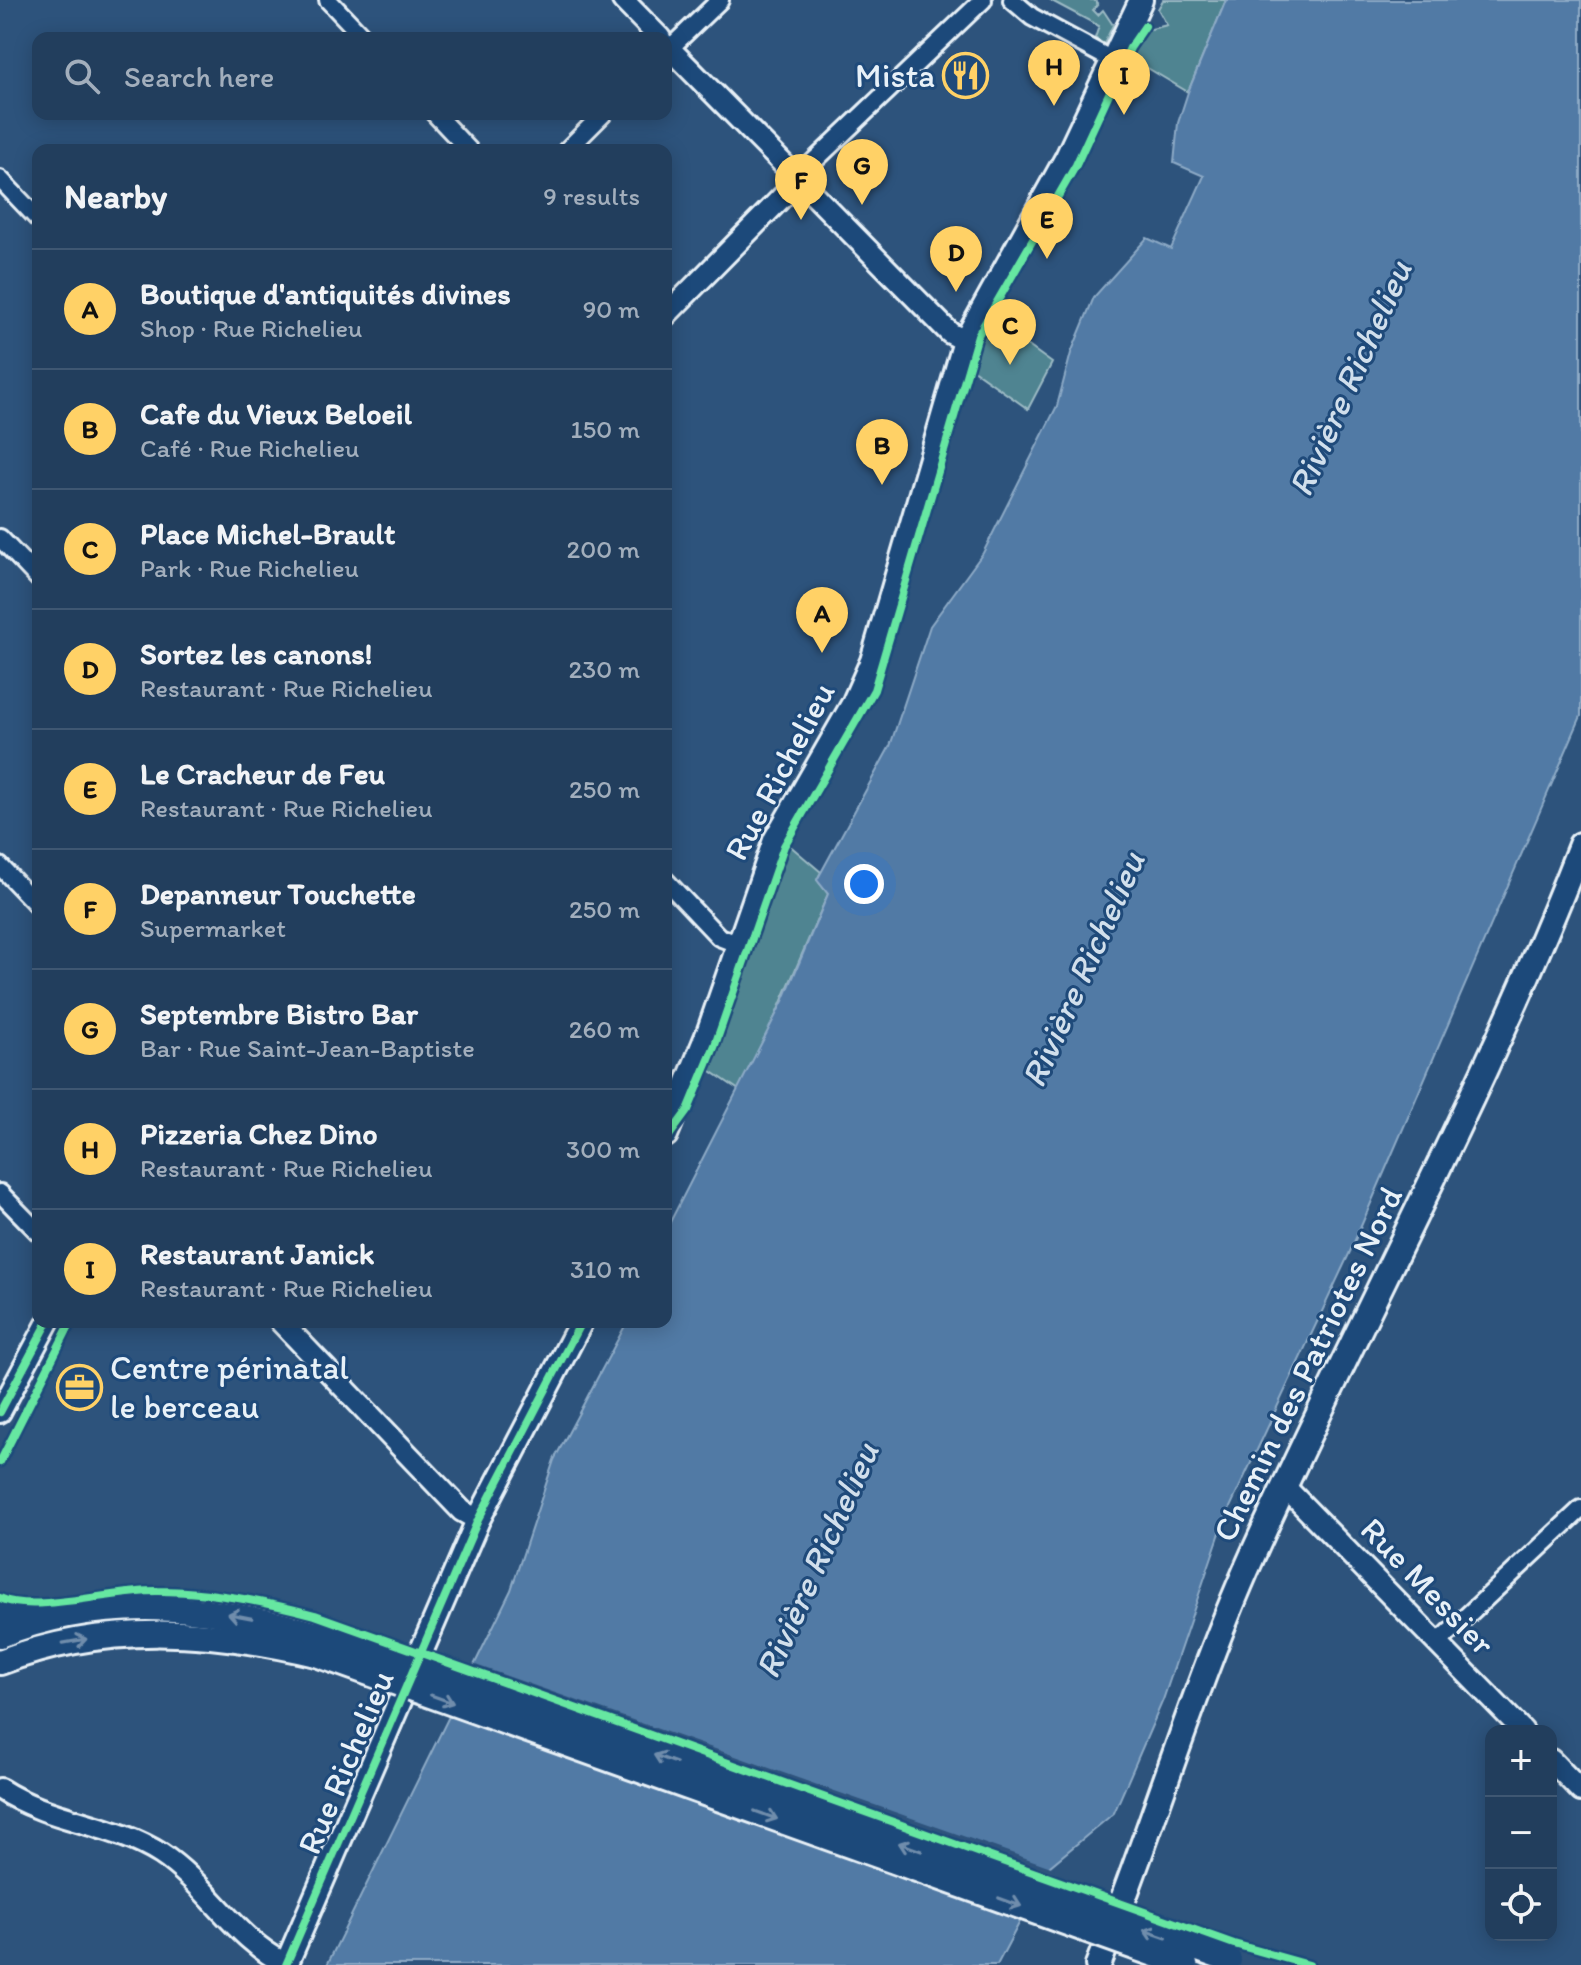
<!DOCTYPE html>
<html lang="en">
<head>
<meta charset="utf-8">
<style>
	:root { --surface:#223e5d; --page:#2e4966; --text:#f1f3f6; --muted:#a2aebc; --line:#3f5772; --accent:#ffd166 }
	body { margin:0; font-family:Itim,sans-serif; background:var(--page); color:var(--text) }
	.controls { position:absolute; right:24px; bottom:24px; display:grid; overflow:hidden; border-radius:16px; box-shadow:0 4px 20px #0003 }
	.controls button { width:72px; height:72px; display:grid; place-items:center; padding:0; border:0; border-bottom:2px solid var(--line); background:var(--surface); color:var(--text); font:40px sans-serif }
	.you { position:absolute; left:864px; top:884px; width:28px; height:28px; margin:-20px; border:6px solid #fff; border-radius:50%; background:#1a73e8; box-shadow:0 0 0 12px #1a73e833 }
	.badge { display:grid; place-items:center; width:52px; height:52px; border-radius:50%; background:var(--accent); color:#111; font-size:26px; font-weight:700 }
	.pin { position:absolute; translate:-50% -66px; filter:drop-shadow(0 2px 4px #0008) }
	.pin::after { content:''; position:absolute; top:42px; width:28px; height:24px; background:inherit; clip-path:polygon(0 0,100% 0,50% 100%) }
	.list { margin:0; padding:0; list-style:none }
	h2 { display:flex; justify-content:space-between; align-items:center; height:104px; margin:0; padding:0 32px; font-size:34px }
	h2 small { font-size:26px; font-weight:400; color:var(--muted) }
	.list li { display:grid; grid-template-columns:52px 1fr auto; gap:24px; align-items:center; box-sizing:border-box; height:120px; padding:0 32px; border-top:2px solid var(--line) }
	.list b { display:block; font-size:30px; white-space:nowrap }
	.list p { margin:0; font-size:26px; white-space:nowrap; color:var(--muted) }
	.list em { font-size:26px; font-style:normal; color:var(--muted) }
	.icon { flex:none; width:44px; height:44px; fill:none; stroke:currentColor; stroke-width:2; stroke-linecap:round; stroke-linejoin:round }
	.map { position:relative; flex:none; width:1581px; height:1965px; overflow:hidden }
	.search { position:absolute; background:var(--surface); box-shadow:0 4px 20px #0003; left:32px; top:32px; width:640px; height:88px; display:flex; align-items:center; gap:20px; box-sizing:border-box; padding:0 28px; border-radius:16px; color:var(--muted); font-size:30px }
	.panel { position:absolute; background:var(--surface); box-shadow:0 4px 20px #0003; left:32px; top:144px; width:640px; height:1184px; border-radius:16px }
	.map>svg:first-child { display:block }
	.green { fill:#508491; stroke:#9cbac4; stroke-width:2 }
	.water { fill:#517aa5; stroke:#8daac6; stroke-width:2 }
	.pier { fill:#2d537c }
	.lines { fill:none; stroke-linecap:round; stroke-linejoin:round }
	.minor-casing { stroke:#e8f1f8; stroke-width:22 }
	.tertiary-casing { stroke:#e8f1f8; stroke-width:26 }
	.secondary-casing { stroke:#e8f1f8; stroke-width:28 }
	.primary-casing { stroke:#e8f1f8; stroke-width:30 }
	.minor { stroke:#1f4a7a; stroke-width:16 }
	.tertiary { stroke:#1f4a7a; stroke-width:20 }
	.secondary { stroke:#1f4a7a; stroke-width:22 }
	.primary { stroke:#1f4a7a; stroke-width:24 }
	.primary-bridge-casing { stroke:#e8f1f8; stroke-width:30; stroke-linecap:butt }
	.primary-bridge { stroke:#1f4a7a; stroke-width:24 }
	.cycleway-casing { stroke:#1f4a7a; stroke-width:13 }
	.cycleway { stroke:#66e7a1; stroke-width:8 }
	.oneway { stroke:#6f8dac }
	.labels { text-anchor:middle; stroke-width:6; stroke-linejoin:round; paint-order:stroke }
	.poi-label { font-size:34px; fill:#e8f1f8; stroke:#1f4a7a; text-anchor:end }
	.street-label { font-size:34px; fill:#e8f1f8; stroke:#1f4a7a }
	.water-label { font-size:36px; font-style:italic; fill:#d1dfec; stroke:#1f4a7a }
</style>
</head>
<body>
<div class="map">
<svg width="1581" height="1965" viewBox="0 0 1581 1965">
	<rect width="100%" height="100%" fill="#2d537c"/>
	<filter id="ink" filterUnits="userSpaceOnUse"><feTurbulence type="fractalNoise" baseFrequency=".0125" numOctaves="2"/><feDisplacementMap in="SourceGraphic" scale="16" xChannelSelector="R" yChannelSelector="G"/><feConvolveMatrix kernelMatrix="1 2 1 2 8 2 1 2 1" color-interpolation-filters="sRGB"/></filter>
	<g filter="url(#ink)">
		<g class="green">
			<polygon points="1050,0 1094,0 1098,4 1093,10 1098,15 1103,10 1113,25 1104,44 1095,38 1099,26"/>
			<polygon points="1163,0 1226,0 1188,92 1129,57 1143,31 1167,25 1158,9"/>
			<polygon points="991,319 1052,363 1028,409 969,367 978,341"/>
			<polygon points="788,844 821,872 817,880 828,894 765,1040 739,1090 708,1069"/>
		</g>
		<polygon class="water" points="1226,0 1581,0 1581,716 1349,1254 1225,1518 1163,1700 1114,1813 1049,1867 997,1965 327,1965 511,1590 554,1460 627,1322 666,1322 666,1230 784,999 828,894 817,880 890,746 930,626 983,553 1057,406 1071,353 1094,297 1147,238 1171,249 1204,176 1174,163 1178,123 1188,92"/>
		<polygon class="pier" points="470,1663 1054,1868 1026,1919 445,1713"/>
		<g class="lines">
			<defs>
				<g id="minor">
					<polyline points="328,0 364,38"/>
					<polyline points="1012,0 1032,17 1112,60"/>
					<polyline points="666,52 720,0"/>
					<polyline points="435,114 469,150"/>
					<polyline points="567,150 603,114"/>
					<polyline points="0,179 38,219"/>
					<polyline points="798,181 812,163 983,0"/>
					<polyline points="0,538 38,578"/>
					<polyline points="0,866 38,906"/>
					<polyline points="666,881 719,937 737,944"/>
					<polyline points="0,1193 38,1232"/>
					<polyline points="1438,1643 1581,1509"/>
				</g>
				<g id="tertiary">
					<polyline points="623,0 660,38"/>
					<polyline points="666,45 950,333 965,341"/>
					<polyline points="666,315 798,181"/>
					<polyline points="281,1322 462,1511 478,1520"/>
					<polyline points="0,1412 48,1322"/>
					<polyline points="1285,1487 1523,1731"/>
					<polyline points="1551,1760 1581,1791"/>
					<path d="M 0,1789 C 49,1821 112,1823 161,1854 C 208,1885 235,1939 286,1964"/>
				</g>
				<g id="secondary">
					<polyline points="666,1135 708,1033 775,840 853,704 872,661 965,341 1067,157 1141,0"/>
					<polyline points="286,1965 478,1520 581,1322"/>
				</g>
				<g id="primary">
					<polyline points="0,1612 37,1620"/>
					<path d="M 0,1635 C 103,1594 211,1605 316,1634"/>
					<path d="M 0,1662 C 104,1622 209,1629 316,1654"/>
					<path d="M 1098,1965 C 1154,1825 1196,1678 1259,1541 C 1365,1308 1488,1084 1581,845"/>
				</g>
			</defs>
			<use href="#minor" class="minor-casing"/>
			<use href="#tertiary" class="tertiary-casing"/>
			<use href="#secondary" class="secondary-casing"/>
			<use href="#primary" class="primary-casing"/>
			<use href="#minor" class="minor"/>
			<use href="#tertiary" class="tertiary"/>
			<use href="#secondary" class="secondary"/>
			<use href="#primary" class="primary"/>
			<defs>
				<g id="primary-bridge">
					<polyline points="316,1634 1229,1960"/>
					<polyline points="316,1654 1185,1965"/>
				</g>
			</defs>
			<use href="#primary-bridge" class="primary-bridge-casing"/>
			<use href="#primary-bridge" class="primary-bridge"/>
			<defs>
				<g id="cycleway">
					<polyline points="666,1140 688,1110 715,1045 784,846 874,690 978,335 1076,165 1130,48 1145,26"/>
					<polyline points="0,1412 48,1322"/>
					<polyline points="0,1462 71,1322"/>
					<path d="M 0,1598 C 33,1614 115,1590 158,1591 C 212,1591 263,1601 315,1615 L 1234,1944 L 1309,1965"/>
					<polyline points="286,1965 478,1520 581,1322"/>
				</g>
			</defs>
			<use href="#cycleway" class="cycleway-casing"/>
			<use href="#cycleway" class="cycleway"/>
		</g>
		<defs><path id="oneway-shaft" d="M-6 0H5M1.5-3L5.5 0L1.5 3" fill="none" stroke-width="1.6" stroke-linecap="round" stroke-linejoin="round" transform="scale(2)"/></defs>
		<g class="oneway">
			<use href="#oneway-shaft" transform="translate(240 1616) rotate(-169)"/>
			<use href="#oneway-shaft" transform="translate(75 1641) rotate(-10)"/>
			<use href="#oneway-shaft" transform="translate(442 1699) rotate(20)"/>
			<use href="#oneway-shaft" transform="translate(665 1759) rotate(-160)"/>
			<use href="#oneway-shaft" transform="translate(766 1815) rotate(20)"/>
			<use href="#oneway-shaft" transform="translate(910 1847) rotate(-160)"/>
			<use href="#oneway-shaft" transform="translate(1010 1902) rotate(20)"/>
			<use href="#oneway-shaft" transform="translate(1155 1934) rotate(-161)"/>
		</g>
	</g>
	<defs>
		<symbol id="restaurant-ring" viewBox="-11 -11 22 22"><circle r="9.5" fill="#1f4a7a" stroke="#ffd166" stroke-width="1.5"/><path d="M-5-6h1v4h1v-4h1v4h1v-4h1v5L-1.5 .5V6h-2V.5L-5-1ZM5-6V6H3V1.5H1.5Q1.5-4 5-6Z" fill="#ffd166"/></symbol>
		<symbol id="office-ring" viewBox="-11 -11 22 22"><circle r="9.5" fill="#1f4a7a" stroke="#ffd166" stroke-width="1.5"/><path d="M-6-3h4V-5.5h4V-3h4V5H-6ZM-1-4.5V-3h2v-1.5ZM-6 0V1H6V0Z" fill="#ffd166"/></symbol>
	</defs>
	<g fill-rule="evenodd">
		<use href="#restaurant-ring" x="940" y="50" width="51" height="51"/>
		<use href="#office-ring" x="54" y="1362" width="51" height="51"/>
	</g>
	<g class="labels">
		<g class="poi-label">
			<text x="935" y="87">Mista</text>
			<text x="110" y="1379" text-anchor="start">Centre périnatal<tspan x="110" dy="39">le berceau</tspan></text>
		</g>
		<g class="street-label">
			<text transform="translate(779 771) rotate(-62)" y="12">Rue Richelieu</text>
			<text transform="translate(1307 1364) rotate(-64)" y="12">Chemin des Patriotes Nord</text>
			<text transform="translate(1428 1586) rotate(46)" y="12">Rue Messier</text>
			<text transform="translate(345 1762) rotate(-67)" y="12">Rue Richelieu</text>
		</g>
		<g class="water-label">
			<text transform="translate(1349 378) rotate(-66)" y="13">Rivière Richelieu</text>
			<text transform="translate(1082 969) rotate(-66)" y="13">Rivière Richelieu</text>
			<text transform="translate(816 1560) rotate(-66)" y="13">Rivière Richelieu</text>
		</g>
	</g>
</svg>
<div class="controls">
<button>+</button>
<button>−</button>
<button><svg class="icon" aria-label="locate" viewBox="0 0 24 24"><circle cx="12" cy="12" r="6"/><path d="M12 2v4M12 18v4M2 12h4M18 12h4"/></svg></button>
</div>
<div class="you"></div>
<div class="pin badge" style="left:822px;top:653px">A</div>
<div class="pin badge" style="left:882px;top:485px">B</div>
<div class="pin badge" style="left:1010px;top:365px">C</div>
<div class="pin badge" style="left:956px;top:292px">D</div>
<div class="pin badge" style="left:1047px;top:259px">E</div>
<div class="pin badge" style="left:801px;top:220px">F</div>
<div class="pin badge" style="left:862px;top:205px">G</div>
<div class="pin badge" style="left:1054px;top:106px">H</div>
<div class="pin badge" style="left:1124px;top:115px">I</div>
<div class="search"><svg class="icon" aria-label="search" viewBox="0 0 24 24"><circle cx="10" cy="10" r="6"/><path d="M15 15l6 6"/></svg>Search here</div>
<section class="panel">
<h2>Nearby<small>9 results</small></h2>
<ul class="list">
<li><span class="badge">A</span><div><b>Boutique d'antiquités divines</b><p>Shop · Rue Richelieu</p></div><em>90 m</em></li>
<li><span class="badge">B</span><div><b>Cafe du Vieux Beloeil</b><p>Café · Rue Richelieu</p></div><em>150 m</em></li>
<li><span class="badge">C</span><div><b>Place Michel-Brault</b><p>Park · Rue Richelieu</p></div><em>200 m</em></li>
<li><span class="badge">D</span><div><b>Sortez les canons!</b><p>Restaurant · Rue Richelieu</p></div><em>230 m</em></li>
<li><span class="badge">E</span><div><b>Le Cracheur de Feu</b><p>Restaurant · Rue Richelieu</p></div><em>250 m</em></li>
<li><span class="badge">F</span><div><b>Depanneur Touchette</b><p>Supermarket</p></div><em>250 m</em></li>
<li><span class="badge">G</span><div><b>Septembre Bistro Bar</b><p>Bar · Rue Saint-Jean-Baptiste</p></div><em>260 m</em></li>
<li><span class="badge">H</span><div><b>Pizzeria Chez Dino</b><p>Restaurant · Rue Richelieu</p></div><em>300 m</em></li>
<li><span class="badge">I</span><div><b>Restaurant Janick</b><p>Restaurant · Rue Richelieu</p></div><em>310 m</em></li>
</ul>
</section>
</div>
</body>
</html>
